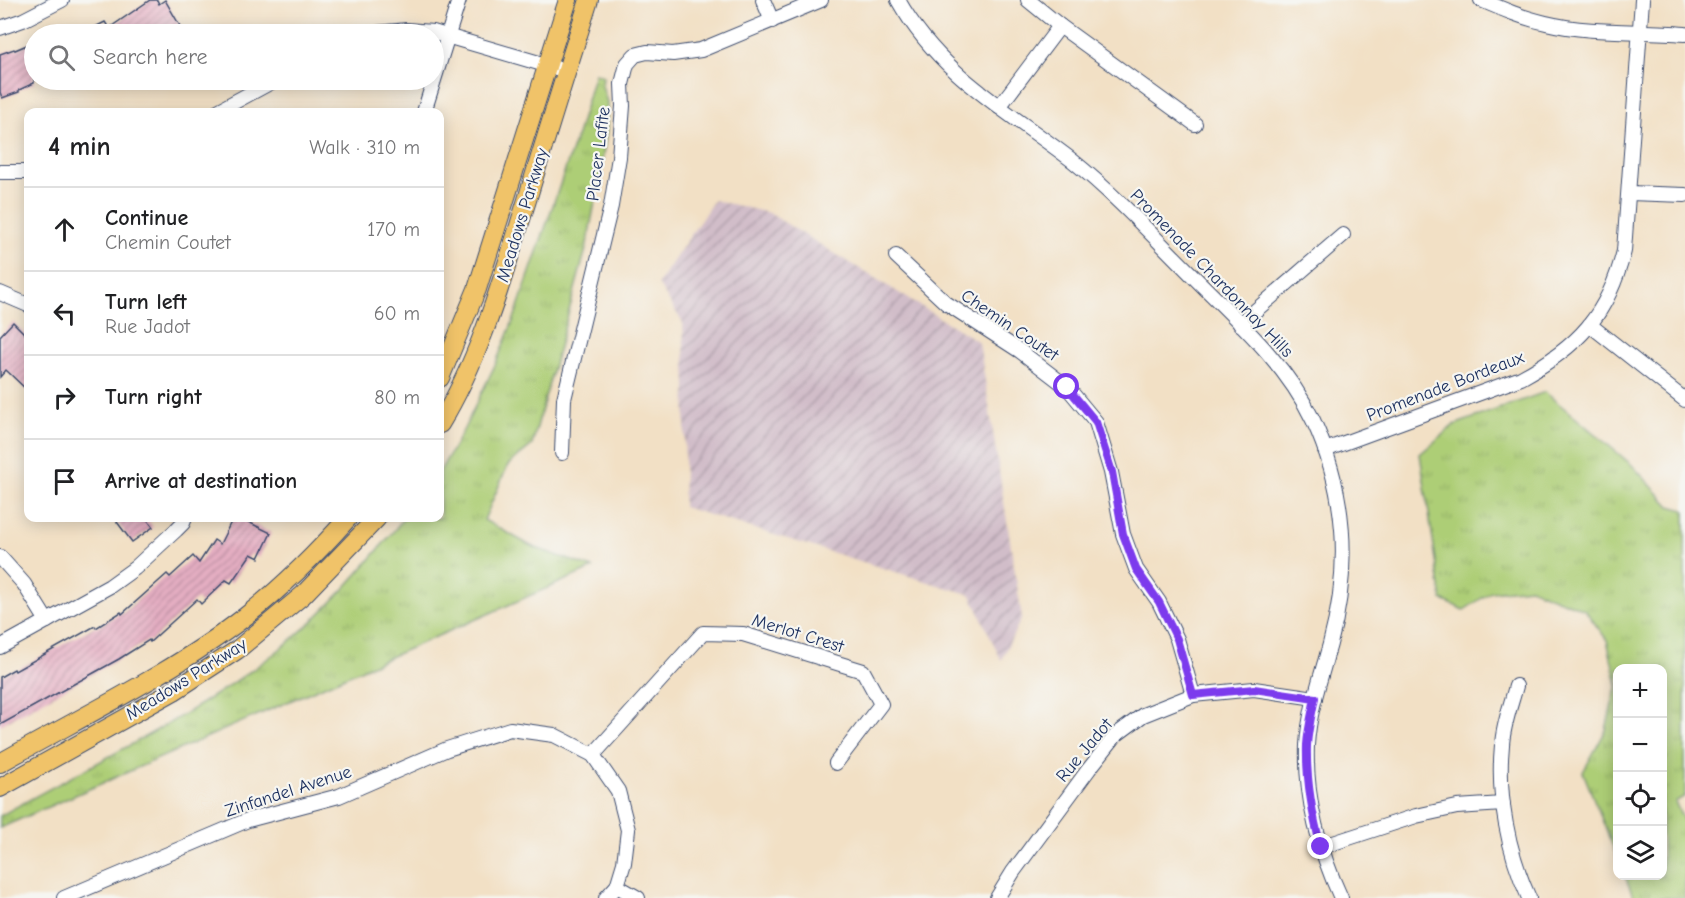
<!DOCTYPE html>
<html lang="en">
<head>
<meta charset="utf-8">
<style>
	:root { --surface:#fff; --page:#f2f2f2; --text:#202124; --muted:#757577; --line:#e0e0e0 }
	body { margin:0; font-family:"Comic Neue",sans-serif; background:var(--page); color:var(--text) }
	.controls { position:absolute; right:18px; bottom:18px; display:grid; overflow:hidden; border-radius:12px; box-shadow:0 3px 15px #0003 }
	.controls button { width:54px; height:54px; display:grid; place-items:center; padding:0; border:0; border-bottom:2px solid var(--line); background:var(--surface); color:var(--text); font:30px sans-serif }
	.stop { position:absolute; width:18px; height:18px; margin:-14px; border:4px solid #7c3aed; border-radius:50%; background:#fff }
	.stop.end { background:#7c3aed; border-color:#fff; box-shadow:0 2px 6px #0008 }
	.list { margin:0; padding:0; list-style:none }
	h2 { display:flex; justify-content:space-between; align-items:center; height:78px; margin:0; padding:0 24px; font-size:26px }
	h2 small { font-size:20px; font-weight:400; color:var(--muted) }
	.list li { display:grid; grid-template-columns:39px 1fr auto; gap:18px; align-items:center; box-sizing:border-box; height:84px; padding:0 24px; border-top:2px solid var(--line) }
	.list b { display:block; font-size:22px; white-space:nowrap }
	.list p { margin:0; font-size:20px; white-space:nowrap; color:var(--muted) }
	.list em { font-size:20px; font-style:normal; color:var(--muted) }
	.icon { flex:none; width:33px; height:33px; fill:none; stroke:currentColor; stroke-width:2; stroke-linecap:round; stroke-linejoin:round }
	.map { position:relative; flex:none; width:1685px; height:898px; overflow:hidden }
	.search { position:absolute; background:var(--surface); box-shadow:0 3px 15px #0003; left:24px; top:24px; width:420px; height:66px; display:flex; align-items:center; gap:15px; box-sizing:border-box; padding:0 21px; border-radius:33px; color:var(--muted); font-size:22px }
	.panel { position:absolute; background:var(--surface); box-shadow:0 3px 15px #0003; left:24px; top:108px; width:420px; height:414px; border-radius:12px }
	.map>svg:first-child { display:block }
	.industrial { fill:url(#industrial-furrows) }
	.grass { fill:url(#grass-tufts); stroke:#647e6a; stroke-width:1.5 }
	.building { fill:url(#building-hatch) }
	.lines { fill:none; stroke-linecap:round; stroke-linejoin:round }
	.minor-casing { stroke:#3b4a6d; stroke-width:16 }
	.major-casing { stroke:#3b4a6d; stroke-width:20 }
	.minor { stroke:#fff; stroke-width:14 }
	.major { stroke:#f0c369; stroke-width:18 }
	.route { stroke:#7c3aed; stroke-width:8 }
	.labels { text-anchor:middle; stroke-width:4.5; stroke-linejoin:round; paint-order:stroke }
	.street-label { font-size:18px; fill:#1b2f5e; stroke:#f6f6f2 }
</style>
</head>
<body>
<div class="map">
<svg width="1685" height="898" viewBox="0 0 1685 898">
	<defs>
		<pattern id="industrial-furrows" width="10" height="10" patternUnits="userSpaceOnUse" patternTransform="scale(1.5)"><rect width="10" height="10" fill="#d1bdc9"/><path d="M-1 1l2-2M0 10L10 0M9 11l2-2" fill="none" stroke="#a99aa6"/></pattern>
		<pattern id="grass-tufts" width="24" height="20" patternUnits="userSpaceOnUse" patternTransform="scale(1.5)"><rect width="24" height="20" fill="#adce76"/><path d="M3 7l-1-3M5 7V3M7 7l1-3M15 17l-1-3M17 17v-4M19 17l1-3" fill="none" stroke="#94b168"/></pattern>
		<pattern id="building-hatch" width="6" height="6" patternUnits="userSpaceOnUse" patternTransform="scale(1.5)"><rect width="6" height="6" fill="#e5aec2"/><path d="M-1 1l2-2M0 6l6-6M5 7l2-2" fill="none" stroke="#b98ea1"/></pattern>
	</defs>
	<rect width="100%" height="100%" fill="#f6f6f2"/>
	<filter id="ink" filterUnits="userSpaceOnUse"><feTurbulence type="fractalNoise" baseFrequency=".0167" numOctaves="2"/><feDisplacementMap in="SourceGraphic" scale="12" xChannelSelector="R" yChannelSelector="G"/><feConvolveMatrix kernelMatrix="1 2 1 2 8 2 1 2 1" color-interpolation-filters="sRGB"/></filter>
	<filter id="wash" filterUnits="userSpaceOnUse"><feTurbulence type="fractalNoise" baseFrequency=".008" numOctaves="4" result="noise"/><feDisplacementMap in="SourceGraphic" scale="24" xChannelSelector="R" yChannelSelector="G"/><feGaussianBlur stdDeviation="1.35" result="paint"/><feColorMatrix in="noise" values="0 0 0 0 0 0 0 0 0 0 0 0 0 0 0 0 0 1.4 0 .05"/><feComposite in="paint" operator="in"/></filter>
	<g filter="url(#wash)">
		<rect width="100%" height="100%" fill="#f2e0c5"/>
		<polygon class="industrial" points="714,200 769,213 979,342 1022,617 1001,660 971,595 683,507 686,387 683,323 658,284"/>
		<g class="grass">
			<path d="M 595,73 L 603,76 L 602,86 L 607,102 L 607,130 L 599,181 L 586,249 L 532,445 L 508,465 L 484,520 L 533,547 L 593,568 L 0,828 L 0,816 C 92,764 191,718 275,653 C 324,615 366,566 404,518 L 440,518 L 440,471 L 464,429 L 495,365 L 514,319 L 578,132 Z"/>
			<polygon points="1545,392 1632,465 1670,506 1685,510 1685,796 1675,802 1685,823 1685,898 1634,898 1625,876 1662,876 1662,668 1618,668 1617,857 1583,772 1606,730 1617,684 1607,640 1585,610 1530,588 1491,592 1464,610 1442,600 1420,454 1454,425"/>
		</g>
		<g id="blocks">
			<g class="building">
				<polygon points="150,0 157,0 159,4 165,0 180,26 166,34 81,34 105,22 109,28"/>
				<polygon points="34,42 34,83 19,90 19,92 2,98 0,92 0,54 14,49 15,50"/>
				<polygon points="13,322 28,337 28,391 6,370 0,377 0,336"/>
				<polygon points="114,518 146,518 153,527 132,542"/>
				<polygon points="233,518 240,518 271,533 259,558 251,554 231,583 226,580 201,604 197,599 150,642 149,640 119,659 0,725 0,677 14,669 15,671 95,626 96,628 121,612 122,614 167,574 170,577 193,556 199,563 214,540 220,544"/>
			</g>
		</g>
	</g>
	<g filter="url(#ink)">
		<use href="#blocks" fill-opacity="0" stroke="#3b4a6d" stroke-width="1.5"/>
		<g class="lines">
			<defs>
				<g id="minor">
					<polyline points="763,0 772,21"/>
					<path d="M 898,0 C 940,75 1007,110 1073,161 C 1114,194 1150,233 1187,270 C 1232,316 1285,361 1313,420 C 1347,494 1351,567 1330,644 C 1321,677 1309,711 1307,745 C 1305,799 1319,850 1341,898"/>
					<polyline points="1028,0 1060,26 1195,124"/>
					<path d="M 1481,0 C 1502,9 1523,18 1546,23 C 1591,34 1639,30 1685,34"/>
					<polyline points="0,28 23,20 62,0"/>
					<polyline points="366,34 407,30 433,32 556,68"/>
					<polyline points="999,107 1060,26"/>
					<polyline points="216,112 275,80"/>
					<polyline points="424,112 459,0"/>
					<polyline points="0,172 28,172"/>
					<polyline points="1629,193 1685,195"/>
					<polyline points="896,256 946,303 1020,351 1067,387 1096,422 1111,472 1123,534 1136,569 1159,602 1177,639 1193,695"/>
					<polyline points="0,293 28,305"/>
					<polyline points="1240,324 1343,235"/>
					<polyline points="1590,325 1685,400"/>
					<path d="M 1325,450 L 1521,378 C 1578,347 1608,315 1624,251 L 1642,0"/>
					<polyline points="562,453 564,399 611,206 619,157 623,106 622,84 627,64 635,55 647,52 673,54 701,50 821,0"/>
					<polyline points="0,557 24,584 47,621"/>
					<polyline points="0,647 110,586 135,568 176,530 183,523 185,518"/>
					<path d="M 1516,686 C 1511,705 1503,725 1502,745 C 1497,796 1508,852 1529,898"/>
					<polyline points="593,755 703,633 743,634 863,671 881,704 836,763"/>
					<polyline points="1321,847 1416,816 1457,807 1503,804"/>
					<polyline points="617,886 638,898"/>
					<polyline points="64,898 248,820 339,796 447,749 510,729 554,735 593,755 618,791 628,830 624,863 617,886 606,898"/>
					<polyline points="997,898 1013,872 1089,769 1116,735 1143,715 1193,695 1254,689 1315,698"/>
				</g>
				<g id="major">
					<polyline points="440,378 477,289 568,0"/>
					<path d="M 440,424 C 482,355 503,276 527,200 C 547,133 568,67 589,0"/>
					<path d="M 0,763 C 81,717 173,673 246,616 C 283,587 317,553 348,518"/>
					<polyline points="0,788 174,691 237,650 303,595 377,518"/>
				</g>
			</defs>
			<use href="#minor" class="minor-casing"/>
			<use href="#major" class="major-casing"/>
			<use href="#minor" class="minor"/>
			<use href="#major" class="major"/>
		</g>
	</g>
	<g class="lines" filter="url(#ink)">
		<path class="route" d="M 1067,387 L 1096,422 L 1112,472 L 1123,534 L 1136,569 L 1159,602 L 1177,639 L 1193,695 L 1254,689 L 1315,698 C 1312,713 1308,729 1307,745 C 1306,780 1312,814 1321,847"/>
	</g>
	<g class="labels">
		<g class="street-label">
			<text transform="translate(598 154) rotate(-83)" y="6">Placer Lafite</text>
			<text transform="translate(522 215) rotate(-73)" y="6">Meadows Parkway</text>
			<text transform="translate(1212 273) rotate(46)" y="6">Promenade Chardonnay Hills</text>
			<text transform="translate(1010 325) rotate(34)" y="6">Chemin Coutet</text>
			<text transform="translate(1445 386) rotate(-21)" y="6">Promenade Bordeaux</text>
			<text transform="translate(798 633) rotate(17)" y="6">Merlot Crest</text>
			<text transform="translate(186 679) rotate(-32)" y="6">Meadows Parkway</text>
			<text transform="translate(1084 750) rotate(-50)" y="6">Rue Jadot</text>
			<text transform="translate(288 791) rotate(-18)" y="6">Zinfandel Avenue</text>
		</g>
	</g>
</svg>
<div class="controls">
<button>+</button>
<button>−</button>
<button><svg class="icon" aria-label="locate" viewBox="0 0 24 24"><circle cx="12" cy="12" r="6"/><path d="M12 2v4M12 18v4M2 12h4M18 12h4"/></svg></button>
<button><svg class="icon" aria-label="layers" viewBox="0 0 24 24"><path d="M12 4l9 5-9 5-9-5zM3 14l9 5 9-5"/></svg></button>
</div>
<div class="stop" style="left:1067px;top:387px"></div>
<div class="stop end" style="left:1321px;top:847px"></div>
<div class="search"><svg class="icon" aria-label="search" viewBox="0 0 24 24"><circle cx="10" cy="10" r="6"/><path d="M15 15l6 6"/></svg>Search here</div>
<section class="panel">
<h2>4 min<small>Walk · 310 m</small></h2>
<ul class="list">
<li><svg class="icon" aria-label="ahead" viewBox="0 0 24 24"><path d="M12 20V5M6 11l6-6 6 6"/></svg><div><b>Continue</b><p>Chemin Coutet</p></div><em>170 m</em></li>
<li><svg class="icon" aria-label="left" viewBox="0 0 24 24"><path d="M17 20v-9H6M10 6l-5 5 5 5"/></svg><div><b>Turn left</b><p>Rue Jadot</p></div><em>60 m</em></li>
<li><svg class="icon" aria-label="right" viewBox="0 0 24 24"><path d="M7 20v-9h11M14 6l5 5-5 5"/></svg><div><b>Turn right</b></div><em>80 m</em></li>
<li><svg class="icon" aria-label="arrive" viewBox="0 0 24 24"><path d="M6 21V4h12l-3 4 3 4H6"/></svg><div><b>Arrive at destination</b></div></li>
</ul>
</section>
</div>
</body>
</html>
